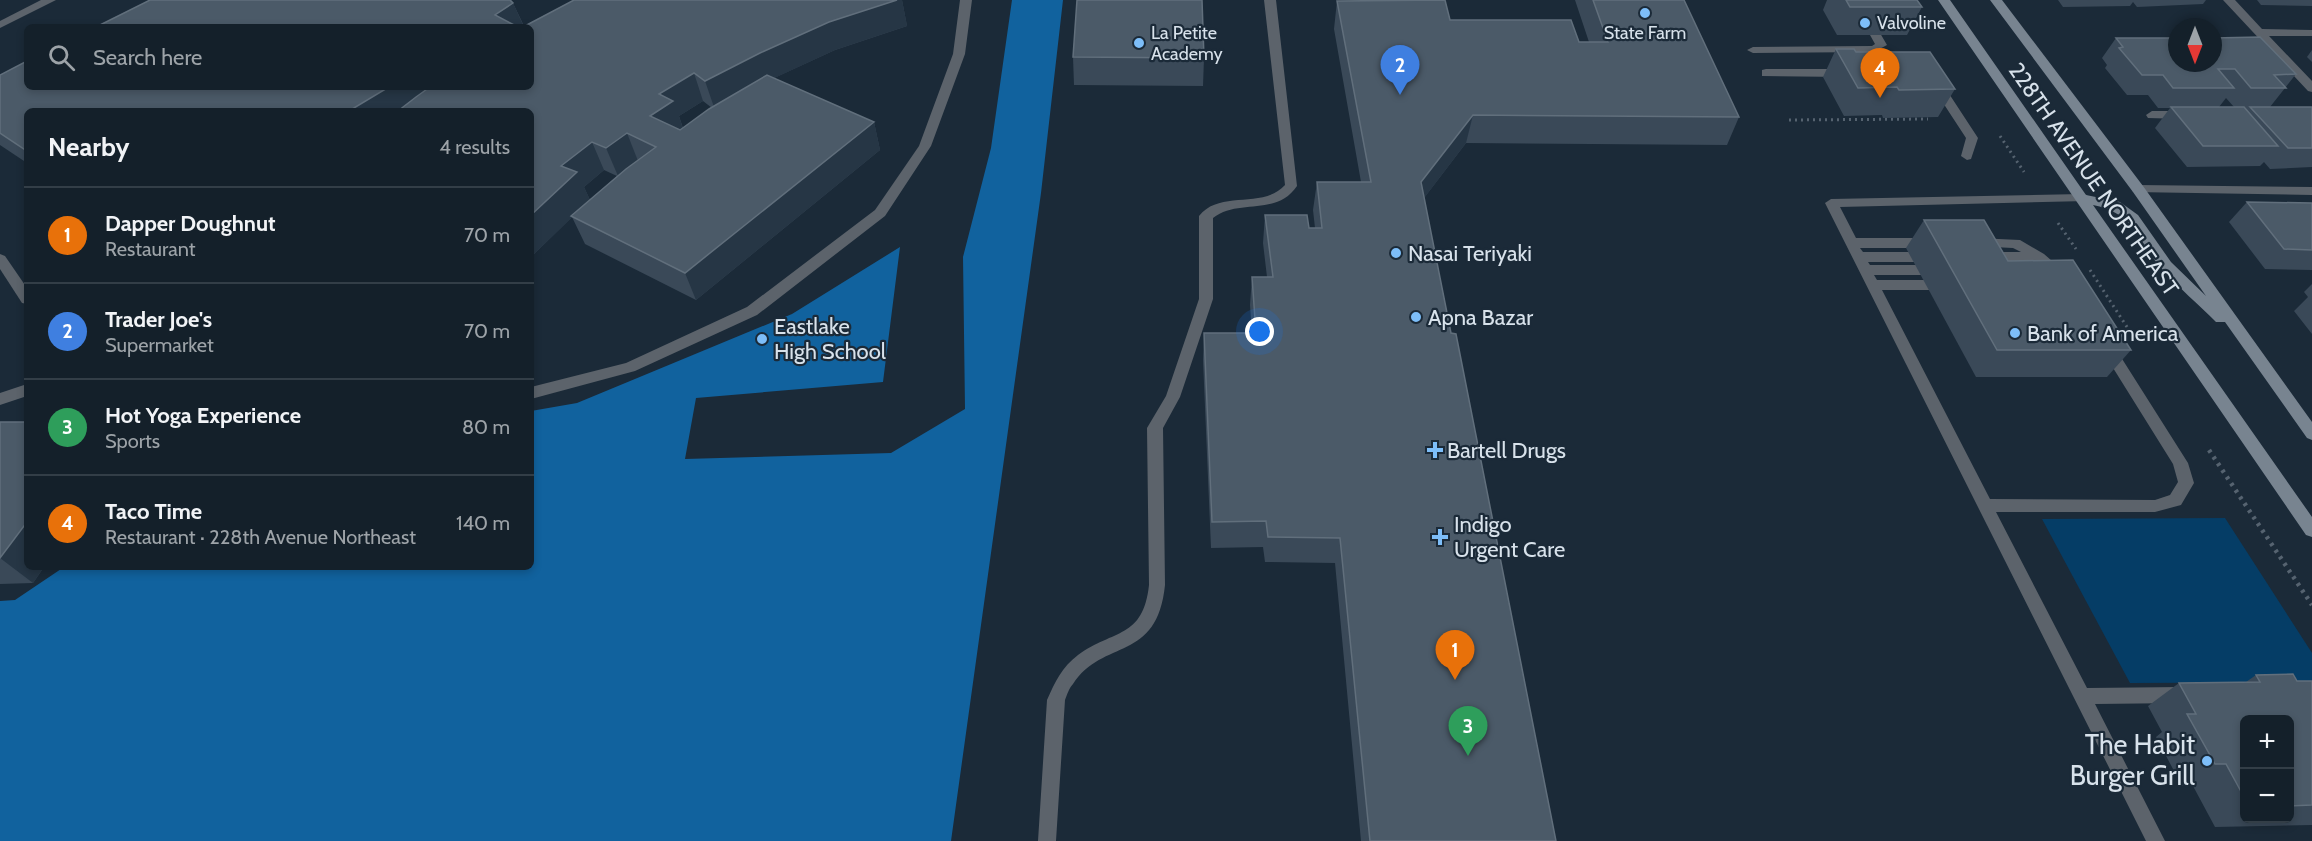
<!DOCTYPE html>
<html lang="en">
<head>
<meta charset="utf-8">
<style>
	:root { --surface:#14202a; --page:#212d36; --text:#f1f3f6; --muted:#9da3a8; --line:#333e47; --accent:#b45309 }
	body { margin:0; font-family:Cabin,sans-serif; background:var(--page); color:var(--text) }
	.controls { position:absolute; right:18px; bottom:18px; display:grid; overflow:hidden; border-radius:9px; box-shadow:0 3px 9px #0003 }
	.controls button { width:54px; height:54px; display:grid; place-items:center; padding:0; border:0; border-bottom:2px solid var(--line); background:var(--surface); color:var(--text); font:30px sans-serif }
	.compass { position:absolute; left:2168px; top:18px; width:54px; height:54px; border-radius:50%; background:var(--surface); box-shadow:0 3px 9px #0003; rotate:180deg }
	.you { position:absolute; left:1260px; top:332px; width:21px; height:21px; margin:-15px; border:4px solid #fff; border-radius:50%; background:#1a73e8; box-shadow:0 0 0 9px #1a73e833 }
	.badge { display:grid; place-items:center; width:39px; height:39px; border-radius:50%; background:var(--accent); color:#fff; font-size:20px; font-weight:700 }
	.pin { position:absolute; translate:-50% -50px; filter:drop-shadow(0 2px 3px #0008) }
	.pin::after { content:''; position:absolute; top:32px; width:21px; height:18px; background:inherit; clip-path:polygon(0 0,100% 0,50% 100%) }
	.list { margin:0; padding:0; list-style:none }
	h2 { display:flex; justify-content:space-between; align-items:center; height:78px; margin:0; padding:0 24px; font-size:26px }
	h2 small { font-size:20px; font-weight:400; color:var(--muted) }
	.list li { display:grid; grid-template-columns:39px 1fr auto; gap:18px; align-items:center; box-sizing:border-box; height:96px; padding:0 24px; border-top:2px solid var(--line) }
	.list b { display:block; font-size:22px; white-space:nowrap }
	.list p { margin:0; font-size:20px; white-space:nowrap; color:var(--muted) }
	.list em { font-size:20px; font-style:normal; color:var(--muted) }
	.icon { flex:none; width:33px; height:33px; fill:none; stroke:currentColor; stroke-width:2; stroke-linecap:round; stroke-linejoin:round }
	.map { position:relative; flex:none; width:2312px; height:841px; overflow:hidden }
	.search { position:absolute; background:var(--surface); box-shadow:0 3px 9px #0003; left:24px; top:24px; width:510px; height:66px; display:flex; align-items:center; gap:15px; box-sizing:border-box; padding:0 21px; border-radius:9px; color:var(--muted); font-size:22px }
	.panel { position:absolute; background:var(--surface); box-shadow:0 3px 9px #0003; left:24px; top:108px; width:510px; height:462px; border-radius:9px }
	.map>svg:first-child { display:block }
	.green { fill:#053d66 }
	.forest { fill:#11629e }
	.lines { fill:none; stroke-linecap:round; stroke-linejoin:round }
	.path-far1 { stroke:#566370; stroke-width:3; stroke-dasharray:2 4; stroke-linecap:butt }
	.path { stroke:#566370; stroke-width:4.5; stroke-dasharray:3 5; stroke-linecap:butt }
	.service { fill:#5c636b; fill-rule:evenodd }
	.minor { fill:#5c636b; fill-rule:evenodd }
	.secondary { fill:#788490; fill-rule:evenodd }
	.wall { fill:#3a4958; fill-rule:evenodd }
	.shaded-wall { fill:#263645 }
	.building { fill:#4b5a68; stroke:#616f7c; stroke-width:1.5 }
	.poi-dot { fill:#7dbef9; stroke:#1b2a38; stroke-width:2 }
	.labels { text-anchor:middle; stroke-width:4.5; stroke-linejoin:round; paint-order:stroke }
	.far-poi-label { font-size:18px; fill:#d8e2eb; stroke:#1b2a38; text-anchor:start }
	.street-label { font-size:22px; fill:#d8e2eb; stroke:#1b2a38 }
	.poi-label { font-size:22px; fill:#d8e2eb; stroke:#1b2a38; text-anchor:start }
	.near-poi-label { font-size:27px; fill:#d8e2eb; stroke:#1b2a38; text-anchor:end }
</style>
</head>
<body>
<div class="map">
<svg width="2312" height="841" viewBox="0 0 2312 841">
	<rect width="100%" height="100%" fill="#1b2a38"/>
	<polygon class="green" points="2225,518 2312,653 2312,682 2130,683 2042,519"/>
	<polygon class="forest" points="1012,0 1063,0 1041,193 951,841 0,841 0,601 15,600 64,567 531,567 531,411 577,403 792,314 900,247 883,382 696,398 685,459 891,453 965,409 963,257 991,148"/>
	<g class="lines">
		<g class="path-far1">
			<polyline points="1789,120 1928,119"/>
			<polyline points="2000,136 2024,172"/>
			<polyline points="2058,223 2076,249"/>
			<polyline points="2090,270 2127,327"/>
		</g>
		<polyline class="path" points="2209,450 2312,605"/>
		<g class="service">
			<polygon points="41,0 56,0 0,28 0,21"/>
			<polygon points="960,0 972,0 965,54 931,146 885,216 757,315 635,371 531,399 531,387 626,363 747,307 875,210 919,146 953,54"/>
			<path d="M 1264,0 L 1276,0 L 1297,186 C 1276,217 1239,198 1213,218 L 1213,299 L 1180,397 L 1163,428 L 1165,585 C 1157,663 1103,638 1073,684 C 1069,688 1067,695 1065,700 L 1056,841 L 1038,841 L 1047,700 C 1055,682 1062,667 1078,655 C 1114,629 1143,639 1149,585 L 1147,428 L 1166,396 L 1199,299 L 1199,216 C 1220,189 1262,210 1285,185 Z"/>
			<polygon points="1876,32 1880,33 1887,45 1874,52 1753,53 1747,50 1753,47 1872,46 1875,44 1870,35"/>
			<polygon points="1766,69 1845,69 1851,73 1845,77 1762,76 1762,70"/>
			<polygon points="1938,82 1942,83 1978,138 1971,159 1967,160 1961,156 1966,138 1932,86"/>
			<polygon points="2082,194 2087,195 2088,198 2087,201 1840,207 1856,238 1929,238 1936,243 1929,248 1860,248 1863,252 1931,252 1938,257 1931,262 1868,262 1870,265 1938,265 1945,270 1938,275 1874,275 1877,280 1944,280 1951,285 1944,290 1882,290 1990,499 2155,500 2170,495 2178,482 2173,464 2100,347 2107,342 2112,343 2188,463 2194,483 2181,505 2155,512 1996,512 2087,688 2183,687 2189,689 2192,695 2189,701 2183,703 2095,704 2165,841 2146,841 1825,203 1831,199"/>
			<polygon points="1977,238 2020,240 2044,254 2067,274 2060,279 2036,262 1980,260 1978,257 1985,252 2021,252 2013,248 1972,246 1970,243"/>
			<polygon points="0,254 5,256 27,288 27,304 22,303 0,269"/>
			<polygon points="27,384 27,396 0,405 0,393"/>
		</g>
		<g class="minor">
			<polygon points="2223,0 2235,0 2262,29 2312,30 2312,36 2269,36 2312,81 2312,92 2308,91"/>
			<polygon points="2152,111 2183,111 2189,115 2183,119 2148,118 2146,115"/>
			<polygon points="2138,185 2312,187 2312,195 2133,192 2132,189 2133,186"/>
		</g>
		<path class="secondary" d="M 1938,0 L 1950,0 L 2086,195 L 2120,202 L 2138,215 L 2171,262 L 2206,296 L 2133,192 L 1990,0 L 2002,0 L 2143,186 L 2312,422 L 2312,440 L 2307,438 L 2225,322 L 2216,322 C 2198,304 2179,288 2162,269 C 2136,240 2137,214 2093,205 L 2312,517 L 2312,537 L 2306,535 Z"/>
	</g>
	<g class="wall">
		<path d="M 150,0 L 512,0 L 511,2 L 513,3 L 524,26 L 574,0 L 902,0 L 907,26 L 835,50 L 774,78 L 874,122 L 880,150 L 696,300 L 585,244 L 572,217 L 531,257 L 531,111 L 27,111 L 27,163 L 0,145 L 0,75 L 27,61 L 27,87 L 531,87 L 531,27 L 96,27 ZM 703,101 L 712,108 L 683,128 L 679,116 ZM 604,170 L 617,176 L 587,202 L 590,200 L 584,187 Z"/>
		<polygon points="1575,0 1684,0 1739,117 1727,145 1466,143 1424,198 1451,333 1556,841 1361,841 1335,563 1265,562 1263,547 1211,548 1203,360 1204,333 1252,333 1250,305 1252,277 1267,277 1263,243 1265,215 1309,228 1315,228 1313,210 1317,182 1361,182 1334,29 1337,1 1579,42 1589,42"/>
		<polygon points="1827,0 1917,0 1922,7 1907,35 1837,35 1823,10"/>
		<polygon points="2058,0 2206,0 2203,4 2137,7 2133,2 2130,6 2063,7"/>
		<polygon points="2257,0 2312,0 2312,6 2261,5"/>
		<path d="M 2116,38 L 2296,74 L 2270,107 L 2312,107 L 2312,167 L 2270,169 L 2264,162 L 2260,166 L 2187,167 L 2155,128 L 2170,108 L 2158,108 L 2148,95 L 2127,95 L 2105,68 L 2107,65 L 2102,58 ZM 2226,98 L 2234,107 L 2219,107 Z"/>
		<polygon points="1836,49 1856,52 1955,89 1938,117 1883,118 1882,115 1844,116 1823,77"/>
		<polygon points="2312,50 2312,62 2307,57"/>
		<polygon points="1073,57 1204,58 1203,86 1074,85"/>
		<polygon points="2247,202 2312,203 2312,270 2265,269 2229,222"/>
		<polygon points="1924,220 2008,261 2131,350 2107,377 1976,377 1906,248"/>
		<polygon points="2312,284 2312,334 2294,311 2308,297 2304,292"/>
		<polygon points="0,422 27,567 44,567 33,583 0,584"/>
		<path d="M 2256,675 L 2297,681 L 2312,681 L 2312,825 L 2215,827 L 2193,786 L 2182,786 L 2156,737 L 2162,732 L 2148,706 L 2179,683 L 2246,682 ZM 2244,720 L 2289,720 L 2289,819 L 2244,819 Z"/>
	</g>
	<g class="shaded-wall">
		<polygon points="502,0 512,0 510,5 513,3 524,27 500,27 495,15"/>
		<polygon points="897,0 902,0 907,26 835,50 768,81 715,110 705,81 760,53 829,22"/>
		<polygon points="694,73 703,101 679,116 683,129 660,145 650,116 659,94"/>
		<polygon points="389,87 446,87 411,111 349,111"/>
		<polygon points="1473,115 1466,143 1415,210 1421,182"/>
		<polygon points="874,122 880,150 696,300 685,273"/>
		<polygon points="627,133 638,161 618,176 606,148"/>
		<polygon points="592,142 604,170 584,187 590,200 531,257 531,215 561,166"/>
		<polygon points="27,522 27,567 44,567 33,583 0,558"/>
	</g>
	<g class="building">
		<polygon points="150,0 510,0 513,3 495,15 518,27 96,27"/>
		<polygon points="574,0 897,0 829,22 760,53 705,81 694,73 659,94 673,101 650,116 680,130 709,109 767,75 874,122 685,273 571,216 626,169 656,147 627,133 606,148 592,142 561,166 577,172 531,215 531,111 398,111 416,97 430,87 531,87 531,27 523,27"/>
		<polygon points="1077,0 1202,0 1204,58 1073,57"/>
		<polygon points="1445,0 1450,20 1571,20 1579,42 1608,42 1593,0 1684,0 1739,117 1473,115 1421,182 1451,333 1456,334 1556,841 1370,841 1340,538 1268,537 1266,521 1212,522 1204,333 1256,333 1252,277 1273,277 1265,215 1307,215 1309,228 1322,228 1317,182 1371,182 1337,1"/>
		<polygon points="1846,0 1917,0 1922,7 1850,7"/>
		<polygon points="2260,37 2296,74 2274,75 2286,88 2251,88 2235,69 2218,69 2234,88 2173,88 2163,75 2142,75 2119,48 2123,47 2116,38 2177,38 2177,63 2213,63 2213,38"/>
		<polygon points="1836,49 1854,49 1856,52 1930,52 1955,89 1899,90 1897,87 1858,88"/>
		<polygon points="27,61 27,87 389,87 349,111 27,111 27,151 0,133 0,75"/>
		<polygon points="2171,107 2244,107 2278,146 2203,146"/>
		<polygon points="2250,107 2312,107 2312,148 2288,148"/>
		<polygon points="2247,202 2312,203 2312,250 2284,249"/>
		<polygon points="1924,220 1984,220 2008,261 2073,260 2131,350 1997,350"/>
		<polygon points="0,422 27,422 27,522 0,558"/>
		<polygon points="2293,674 2297,681 2312,681 2312,805 2289,806 2289,720 2244,720 2244,797 2226,764 2215,764 2187,714 2196,714 2179,683 2260,682 2256,675"/>
	</g>
	<g class="poi-dot">
		<circle cx="1645" cy="13" r="6"/>
		<circle cx="1865" cy="23" r="6"/>
		<circle cx="1139" cy="43" r="6"/>
		<circle cx="1396" cy="253" r="6"/>
		<circle cx="1416" cy="317" r="6"/>
		<circle cx="2015" cy="333" r="6"/>
		<circle cx="762" cy="339" r="6"/>
		<path d="M1432 441h6v6h6v6h-6v6h-6v-6h-6v-6h6z"/>
		<path d="M1437 528h6v6h6v6h-6v6h-6v-6h-6v-6h6z"/>
		<circle cx="2207" cy="761" r="6"/>
	</g>
	<g class="labels">
		<g class="far-poi-label">
			<text x="1877" y="29">Valvoline</text>
			<text x="1151" y="39">La Petite<tspan x="1151" dy="21">Academy</tspan></text>
			<text x="1645" y="39" text-anchor="middle">State Farm</text>
		</g>
		<g class="street-label">
			<text transform="translate(2094 179) rotate(55)" y="8">228TH AVENUE NORTHEAST</text>
		</g>
		<g class="poi-label">
			<text x="1408" y="261">Nasai Teriyaki</text>
			<text x="1428" y="325">Apna Bazar</text>
			<text x="774" y="334">Eastlake<tspan x="774" dy="25">High School</tspan></text>
			<text x="2027" y="341">Bank of America</text>
			<text x="1447" y="458">Bartell Drugs</text>
			<text x="1454" y="532">Indigo<tspan x="1454" dy="25">Urgent Care</tspan></text>
		</g>
		<g class="near-poi-label">
			<text x="2195" y="754">The Habit<tspan x="2195" dy="31">Burger Grill</tspan></text>
		</g>
	</g>
</svg>
<div class="controls">
<button>+</button>
<button>−</button>
</div>
<svg class="compass" viewBox="-18 -18 36 36"><path d="M0-13l5 13h-10z" fill="#e53935"/><path d="M0 13l5-13h-10z" fill="#9da3a8"/></svg>
<div class="you"></div>
<div class="pin badge" style="left:1455px;top:680px;background:#e8710a">1</div>
<div class="pin badge" style="left:1400px;top:95px;background:#3f7fe0">2</div>
<div class="pin badge" style="left:1468px;top:756px;background:#2e9e5b">3</div>
<div class="pin badge" style="left:1880px;top:98px;background:#e8710a">4</div>
<div class="search"><svg class="icon" aria-label="search" viewBox="0 0 24 24"><circle cx="10" cy="10" r="6"/><path d="M15 15l6 6"/></svg>Search here</div>
<section class="panel">
<h2>Nearby<small>4 results</small></h2>
<ul class="list">
<li><span class="badge" style="background:#e8710a">1</span><div><b>Dapper Doughnut</b><p>Restaurant</p></div><em>70 m</em></li>
<li><span class="badge" style="background:#3f7fe0">2</span><div><b>Trader Joe's</b><p>Supermarket</p></div><em>70 m</em></li>
<li><span class="badge" style="background:#2e9e5b">3</span><div><b>Hot Yoga Experience</b><p>Sports</p></div><em>80 m</em></li>
<li><span class="badge" style="background:#e8710a">4</span><div><b>Taco Time</b><p>Restaurant · 228th Avenue Northeast</p></div><em>140 m</em></li>
</ul>
</section>
</div>
</body>
</html>
